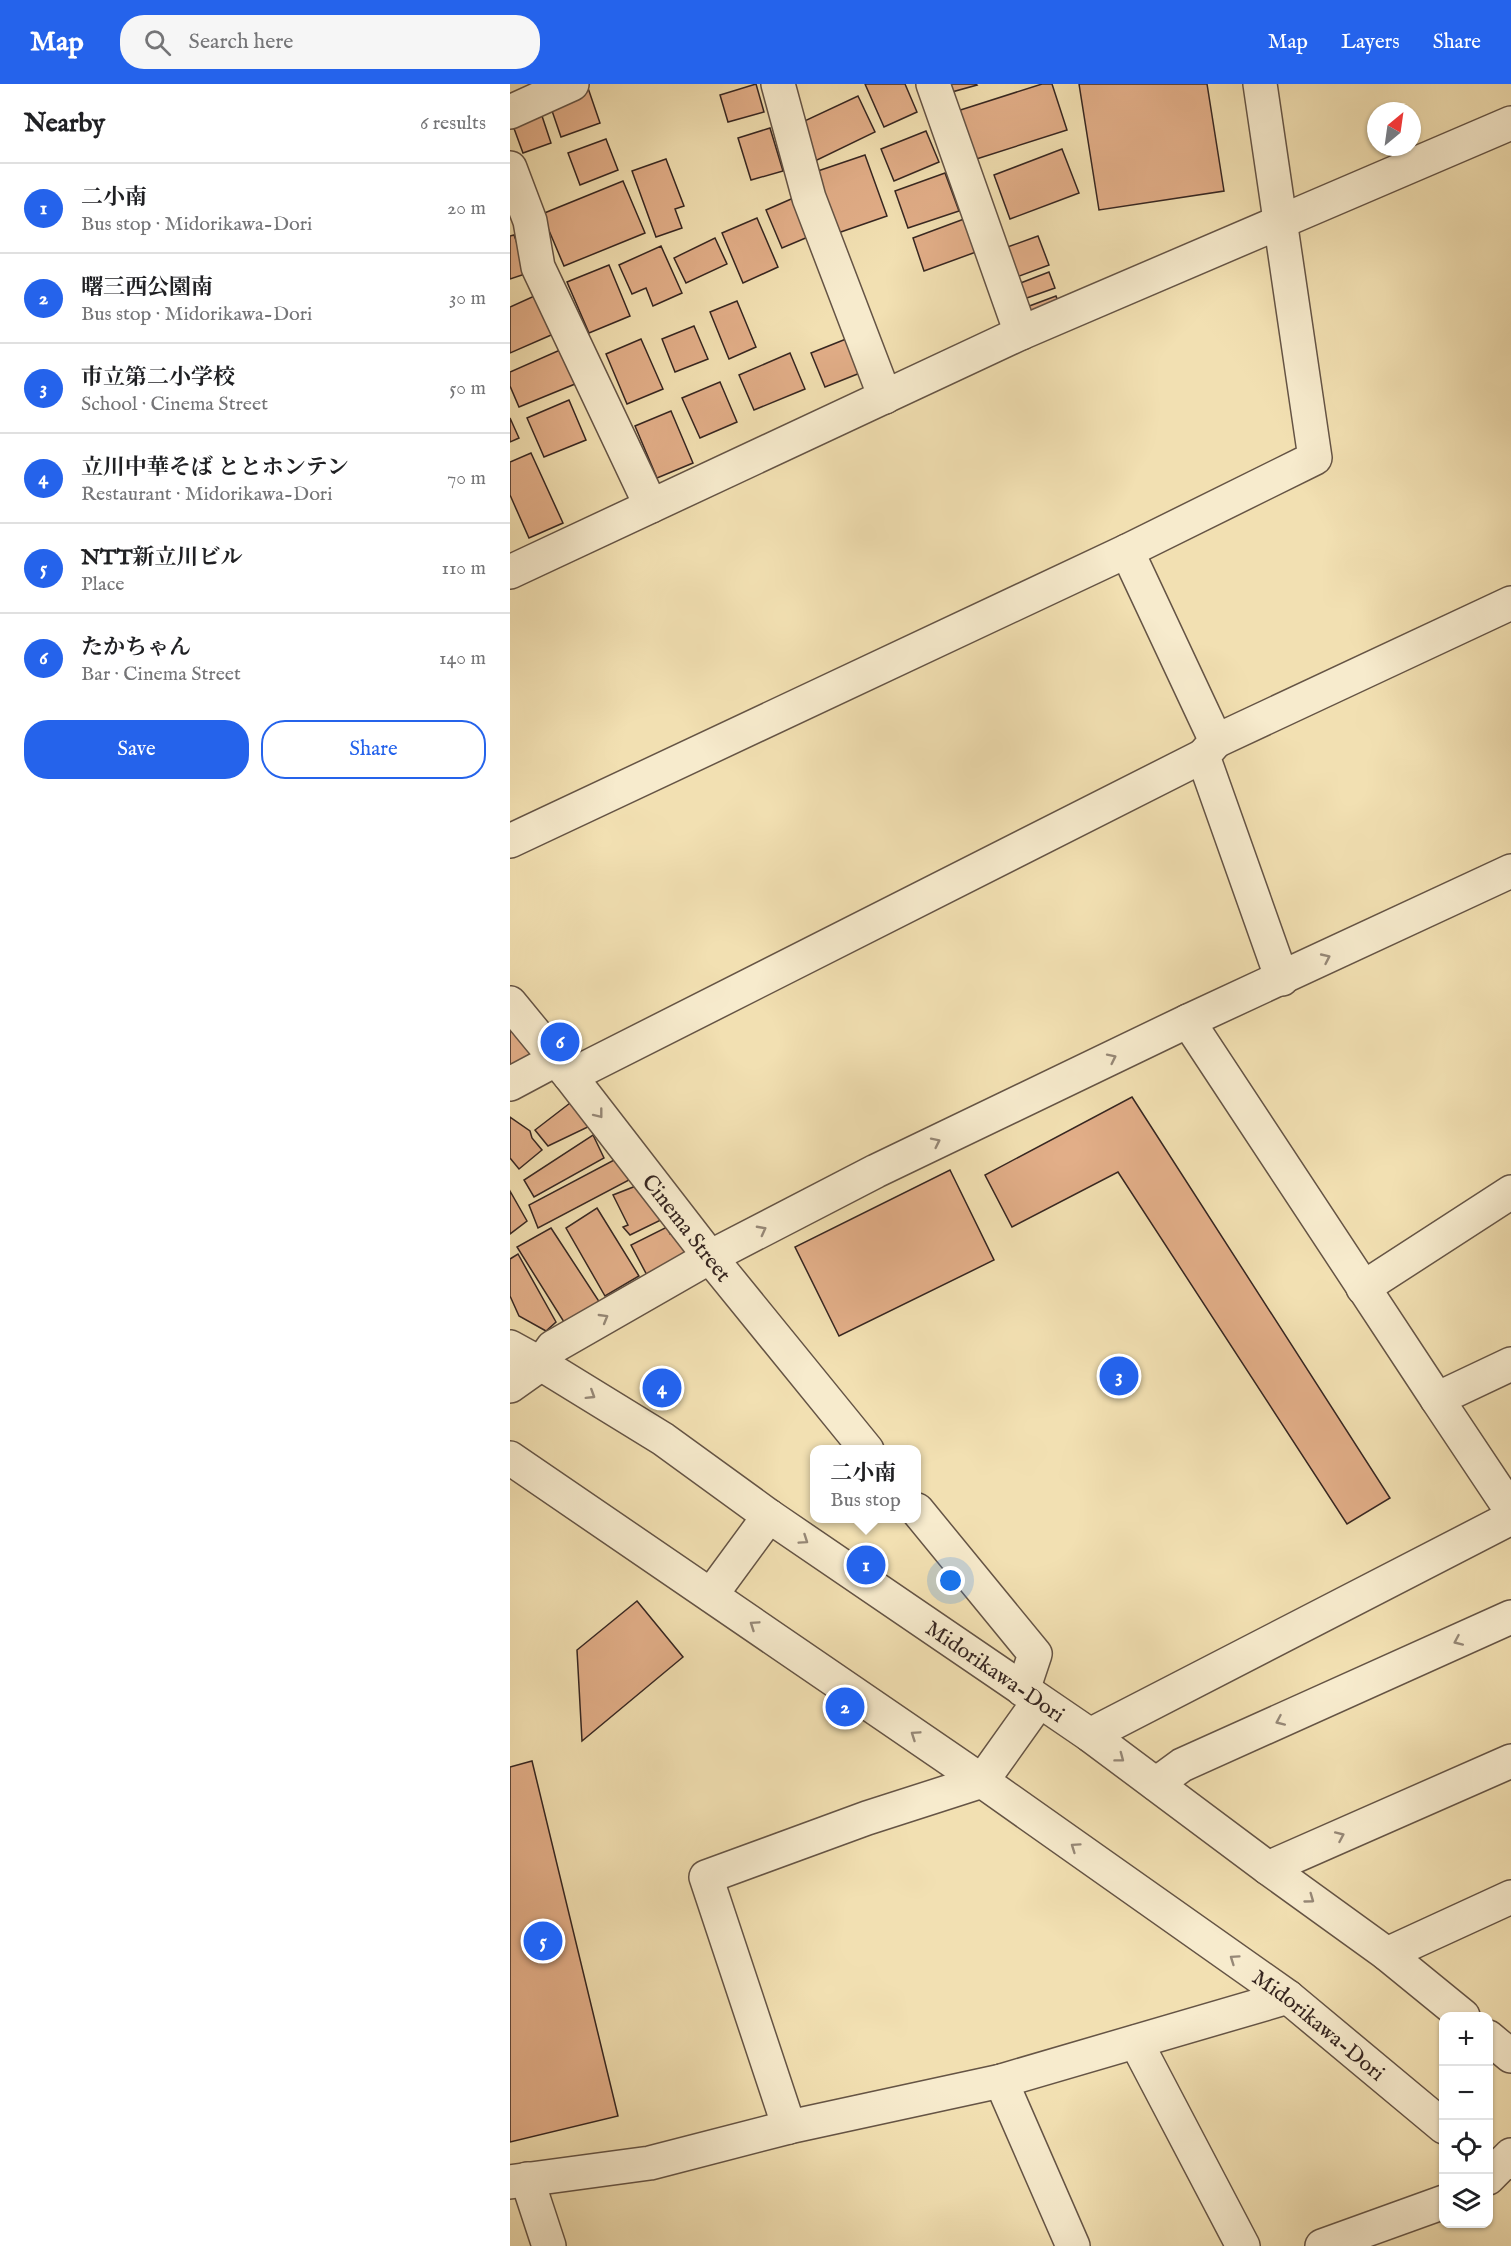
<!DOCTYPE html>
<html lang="en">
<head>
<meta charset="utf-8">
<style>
	:root { --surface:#fff; --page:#f6f6f6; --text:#202124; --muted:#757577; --line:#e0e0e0; --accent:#2563eb }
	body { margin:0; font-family:"IM FELL English","Noto Serif JP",serif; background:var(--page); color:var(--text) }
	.controls { position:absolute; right:18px; bottom:18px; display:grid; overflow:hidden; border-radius:12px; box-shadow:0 2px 4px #0004 }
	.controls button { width:54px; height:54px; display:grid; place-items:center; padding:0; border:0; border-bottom:2px solid var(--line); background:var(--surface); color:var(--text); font:30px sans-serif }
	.compass { position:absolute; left:857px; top:18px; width:54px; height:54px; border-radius:50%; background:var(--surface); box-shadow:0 2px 4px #0004; rotate:29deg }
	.you { position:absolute; left:441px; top:1497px; width:21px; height:21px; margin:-15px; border:4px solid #fff; border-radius:50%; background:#1a73e8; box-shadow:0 0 0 9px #1a73e833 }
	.badge { display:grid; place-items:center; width:39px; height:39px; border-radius:50%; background:var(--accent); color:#fff; font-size:20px; font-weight:700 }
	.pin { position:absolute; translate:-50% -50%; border:3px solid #fff; box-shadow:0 2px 6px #0006 }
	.popup { position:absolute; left:300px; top:1361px; width:111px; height:78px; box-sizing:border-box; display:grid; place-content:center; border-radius:12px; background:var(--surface); filter:drop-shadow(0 2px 4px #0005); font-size:20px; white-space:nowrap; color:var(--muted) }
	.popup b { font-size:22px; color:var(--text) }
	.popup::after { content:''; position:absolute; left:50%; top:100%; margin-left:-12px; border:12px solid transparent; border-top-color:var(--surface) }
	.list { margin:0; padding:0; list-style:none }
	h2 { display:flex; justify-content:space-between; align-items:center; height:78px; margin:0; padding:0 24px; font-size:26px }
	h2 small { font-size:20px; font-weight:400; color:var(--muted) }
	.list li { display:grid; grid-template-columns:39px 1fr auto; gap:18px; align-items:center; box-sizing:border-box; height:90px; padding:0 24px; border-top:2px solid var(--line) }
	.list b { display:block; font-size:22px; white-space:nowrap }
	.list p { margin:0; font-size:20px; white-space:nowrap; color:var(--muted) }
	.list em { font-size:20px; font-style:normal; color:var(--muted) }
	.actions { display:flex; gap:12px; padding:18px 24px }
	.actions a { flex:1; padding:14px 0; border:2px solid var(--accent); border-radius:24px; text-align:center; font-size:21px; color:var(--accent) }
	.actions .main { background:var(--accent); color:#fff }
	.icon { flex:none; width:33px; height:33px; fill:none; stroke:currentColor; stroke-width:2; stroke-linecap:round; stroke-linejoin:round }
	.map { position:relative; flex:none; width:1001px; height:2162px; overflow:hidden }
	header { display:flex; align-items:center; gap:36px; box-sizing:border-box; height:84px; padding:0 30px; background:var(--accent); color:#fff }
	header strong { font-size:28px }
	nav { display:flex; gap:33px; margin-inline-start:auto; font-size:21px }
	.search { width:420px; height:54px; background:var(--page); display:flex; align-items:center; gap:15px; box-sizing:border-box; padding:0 21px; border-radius:24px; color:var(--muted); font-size:22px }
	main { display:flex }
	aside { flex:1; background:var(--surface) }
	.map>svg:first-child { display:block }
	.building { fill:#e2ae88; stroke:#362621; stroke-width:1.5 }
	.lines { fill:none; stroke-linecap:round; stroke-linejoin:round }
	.minor-casing { stroke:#655445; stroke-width:36 }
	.minor { stroke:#f7ebcd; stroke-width:33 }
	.oneway { stroke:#968877 }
	.labels { text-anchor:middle; stroke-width:4.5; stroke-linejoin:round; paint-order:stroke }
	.street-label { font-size:22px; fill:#362621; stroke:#f7ebcd }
</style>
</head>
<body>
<header>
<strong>Map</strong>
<div class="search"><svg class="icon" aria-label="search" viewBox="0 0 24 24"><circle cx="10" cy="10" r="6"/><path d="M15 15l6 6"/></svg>Search here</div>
<nav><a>Map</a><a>Layers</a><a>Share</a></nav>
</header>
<main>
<aside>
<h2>Nearby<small>6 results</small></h2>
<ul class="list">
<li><span class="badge">1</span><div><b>二小南</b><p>Bus stop · Midorikawa-Dori</p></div><em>20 m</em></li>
<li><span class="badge">2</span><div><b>曙三西公園南</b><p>Bus stop · Midorikawa-Dori</p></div><em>30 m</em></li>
<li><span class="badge">3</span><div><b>市立第二小学校</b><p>School · Cinema Street</p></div><em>50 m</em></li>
<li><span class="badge">4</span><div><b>立川中華そば ととホンテン</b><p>Restaurant · Midorikawa-Dori</p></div><em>70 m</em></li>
<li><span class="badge">5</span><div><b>NTT新立川ビル</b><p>Place</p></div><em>110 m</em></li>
<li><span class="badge">6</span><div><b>たかちゃん</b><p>Bar · Cinema Street</p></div><em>140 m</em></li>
</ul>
<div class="actions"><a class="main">Save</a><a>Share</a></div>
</aside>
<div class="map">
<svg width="1001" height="2162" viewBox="0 0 1001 2162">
	<rect width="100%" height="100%" fill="#f2e0b2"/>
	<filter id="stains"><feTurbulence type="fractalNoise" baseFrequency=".00333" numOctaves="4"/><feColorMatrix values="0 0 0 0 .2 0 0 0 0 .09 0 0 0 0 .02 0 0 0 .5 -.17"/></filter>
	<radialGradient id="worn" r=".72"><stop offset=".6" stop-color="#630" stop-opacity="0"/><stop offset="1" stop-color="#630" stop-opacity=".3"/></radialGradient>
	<g class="building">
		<polygon points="246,0 254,28 218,38 210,11"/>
		<polygon points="355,0 395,0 407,28 374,43"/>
		<polygon points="428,0 466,0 467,1 431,11"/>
		<polygon points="532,0 542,0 557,46 457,78 441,29"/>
		<polygon points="569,0 697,0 714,107 589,126"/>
		<polygon points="78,4 90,39 51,53 39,18"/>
		<polygon points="348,12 365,48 305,77 288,40"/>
		<polygon points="31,29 41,59 13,69 2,39"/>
		<polygon points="260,44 273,87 241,96 228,54"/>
		<polygon points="416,47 429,78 384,97 371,65"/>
		<polygon points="96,55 108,86 70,101 58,69"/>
		<polygon points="552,65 569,109 500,135 484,91"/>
		<polygon points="355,71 377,132 325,150 302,89"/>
		<polygon points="156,75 174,122 165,125 172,144 146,153 122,87"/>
		<polygon points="435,89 449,127 398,144 385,107"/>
		<polygon points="113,97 135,149 54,182 32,130"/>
		<polygon points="288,112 305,150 272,164 256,126"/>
		<polygon points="247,134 268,183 233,199 212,149"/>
		<polygon points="454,135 466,168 414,187 403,154"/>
		<polygon points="4,151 18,189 0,195 0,152"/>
		<polygon points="528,152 539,181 504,194 492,165"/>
		<polygon points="205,154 217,180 176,199 164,174"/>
		<polygon points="151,162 172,209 143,222 136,204 122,210 109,181"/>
		<polygon points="99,181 120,232 79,249 57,198"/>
		<polygon points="539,188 545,204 514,215 508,200"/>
		<polygon points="31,209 48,248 0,269 0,223"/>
		<polygon points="546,212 551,225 520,237 514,224"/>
		<polygon points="227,217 246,263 219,275 200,228"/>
		<polygon points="184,242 198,275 165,288 152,255"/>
		<polygon points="341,253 355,287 315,303 301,269"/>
		<polygon points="131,255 153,305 117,320 96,270"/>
		<polygon points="50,266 65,300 9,323 0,302 0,288"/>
		<polygon points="280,269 295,305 244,326 229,291"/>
		<polygon points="210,298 227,338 190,354 172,314"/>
		<polygon points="59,316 76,356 34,373 17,334"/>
		<polygon points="161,327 183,379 147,394 125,342"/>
		<polygon points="0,334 9,354 0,358"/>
		<polygon points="21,369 53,439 19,454 0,411 0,378"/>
		<polygon points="8,943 28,975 0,988 0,947"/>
		<polygon points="622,1013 880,1414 837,1440 608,1088 502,1143 475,1091"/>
		<polygon points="64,1016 82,1041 38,1062 25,1046"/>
		<polygon points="0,1033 20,1047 22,1054 32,1066 9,1085 0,1074"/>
		<polygon points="83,1051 94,1074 24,1113 14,1096"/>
		<polygon points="106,1075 119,1096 28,1144 19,1121"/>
		<polygon points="440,1086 484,1176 329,1252 285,1163"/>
		<polygon points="131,1100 155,1134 120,1151 113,1143 118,1141 103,1111"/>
		<polygon points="0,1107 17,1137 0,1150"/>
		<polygon points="87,1124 129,1192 95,1212 56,1144"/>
		<polygon points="157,1143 160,1150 165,1149 179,1175 139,1195 121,1161"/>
		<polygon points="41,1144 90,1219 54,1238 7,1163"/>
		<polygon points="8,1170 46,1238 36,1247 9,1232 0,1212 0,1175"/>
		<polygon points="127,1517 173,1573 72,1657 67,1566"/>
		<polygon points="22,1677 108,2032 0,2058 0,1683"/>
	</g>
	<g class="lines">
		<defs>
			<g id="minor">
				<polyline points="268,0 299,114 375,313"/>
				<polyline points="423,0 511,249"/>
				<polyline points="0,28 62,0"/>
				<polyline points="0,84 20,137 28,183 141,422"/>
				<polyline points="617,467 706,657 693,672 772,895"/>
				<polyline points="0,488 511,249 1001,39"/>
				<polyline points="706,657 1001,519"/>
				<polyline points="0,757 617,467 805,374 750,0"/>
				<path id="s1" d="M 0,919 L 60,992 L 200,1173 L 357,1366"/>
				<polyline points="678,937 927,1315"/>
				<polyline points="60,992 693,672"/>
				<polyline points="0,1000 45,976"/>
				<polyline points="853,1204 1001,1108"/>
				<path id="s2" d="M 0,1263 L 31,1280 L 153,1355 L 259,1432 L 580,1651 L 758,1784 L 877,1870 L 953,1932"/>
				<polyline points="1001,1280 927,1315 1001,1426"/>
				<polyline points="0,1302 31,1280 43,1263 200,1173 366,1087 678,937 1001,787"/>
				<path id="s3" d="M 0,1374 L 472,1697 L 778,1913 L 934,2043"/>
				<polyline points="407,1426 525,1570 513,1606"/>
				<polyline points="201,1511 259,1432"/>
				<polyline points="580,1651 993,1438 1001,1429"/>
				<polyline points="646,1700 672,1681 1001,1533"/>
				<polyline points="758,1784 1001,1677"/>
				<polyline points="877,1870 1001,1813"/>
				<polyline points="978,1953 1001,1972"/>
				<polyline points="626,1958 733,2162"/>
				<polyline points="491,1997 563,2162"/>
				<polyline points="279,2043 196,1793 357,1734 472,1697 529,1617"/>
				<polyline points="978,2094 1001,2071"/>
				<polyline points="17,2095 39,2162"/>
				<polyline points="0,2098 140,2079 279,2043 491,1997 778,1913"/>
				<polyline points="812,2162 934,2118"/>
			</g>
		</defs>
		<use href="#minor" class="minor-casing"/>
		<use href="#minor" class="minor"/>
	</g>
	<defs><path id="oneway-chevron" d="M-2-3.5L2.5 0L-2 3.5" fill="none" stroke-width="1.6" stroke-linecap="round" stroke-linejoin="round" transform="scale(1.5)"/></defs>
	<g class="oneway">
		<use href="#oneway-chevron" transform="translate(816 874) rotate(-25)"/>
		<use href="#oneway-chevron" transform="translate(602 974) rotate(-26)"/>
		<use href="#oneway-chevron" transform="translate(89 1030) rotate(52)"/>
		<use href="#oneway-chevron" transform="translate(426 1058) rotate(-26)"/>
		<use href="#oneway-chevron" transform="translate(252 1146) rotate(-28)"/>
		<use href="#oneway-chevron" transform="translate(94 1234) rotate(-30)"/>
		<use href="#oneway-chevron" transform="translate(81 1311) rotate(32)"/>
		<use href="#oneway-chevron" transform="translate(294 1456) rotate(34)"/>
		<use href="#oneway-chevron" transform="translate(244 1541) rotate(-146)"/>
		<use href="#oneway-chevron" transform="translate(948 1557) rotate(156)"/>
		<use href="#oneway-chevron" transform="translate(770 1637) rotate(156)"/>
		<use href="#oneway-chevron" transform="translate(405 1651) rotate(-146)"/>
		<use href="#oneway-chevron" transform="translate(610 1674) rotate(37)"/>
		<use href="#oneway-chevron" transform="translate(830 1752) rotate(-24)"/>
		<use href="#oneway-chevron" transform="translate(565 1763) rotate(-145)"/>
		<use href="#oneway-chevron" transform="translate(800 1815) rotate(36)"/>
		<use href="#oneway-chevron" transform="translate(724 1875) rotate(-145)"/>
	</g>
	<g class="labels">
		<g class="street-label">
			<text dy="8" stroke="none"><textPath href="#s1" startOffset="286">Cinema Street</textPath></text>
			<text dy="8" stroke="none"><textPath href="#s2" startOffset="584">Midorikawa-Dori</textPath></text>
			<text dy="8" stroke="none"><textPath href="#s3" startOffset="988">Midorikawa-Dori</textPath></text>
		</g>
	</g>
	<rect width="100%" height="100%" filter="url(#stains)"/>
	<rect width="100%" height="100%" fill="url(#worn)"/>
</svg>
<div class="controls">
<button>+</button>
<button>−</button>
<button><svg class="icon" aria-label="locate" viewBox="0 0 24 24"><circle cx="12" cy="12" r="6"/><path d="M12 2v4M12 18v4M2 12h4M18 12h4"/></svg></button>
<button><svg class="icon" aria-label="layers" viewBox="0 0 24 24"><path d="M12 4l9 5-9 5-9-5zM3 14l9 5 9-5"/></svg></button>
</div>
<svg class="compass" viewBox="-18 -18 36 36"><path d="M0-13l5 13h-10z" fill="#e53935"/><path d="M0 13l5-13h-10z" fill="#757577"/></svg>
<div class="you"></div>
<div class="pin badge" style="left:356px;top:1481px">1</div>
<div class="popup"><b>二小南</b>Bus stop</div>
<div class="pin badge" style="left:335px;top:1623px">2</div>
<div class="pin badge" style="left:609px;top:1292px">3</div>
<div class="pin badge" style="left:152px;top:1304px">4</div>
<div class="pin badge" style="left:33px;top:1857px">5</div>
<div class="pin badge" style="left:50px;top:958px">6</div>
</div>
</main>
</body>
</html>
